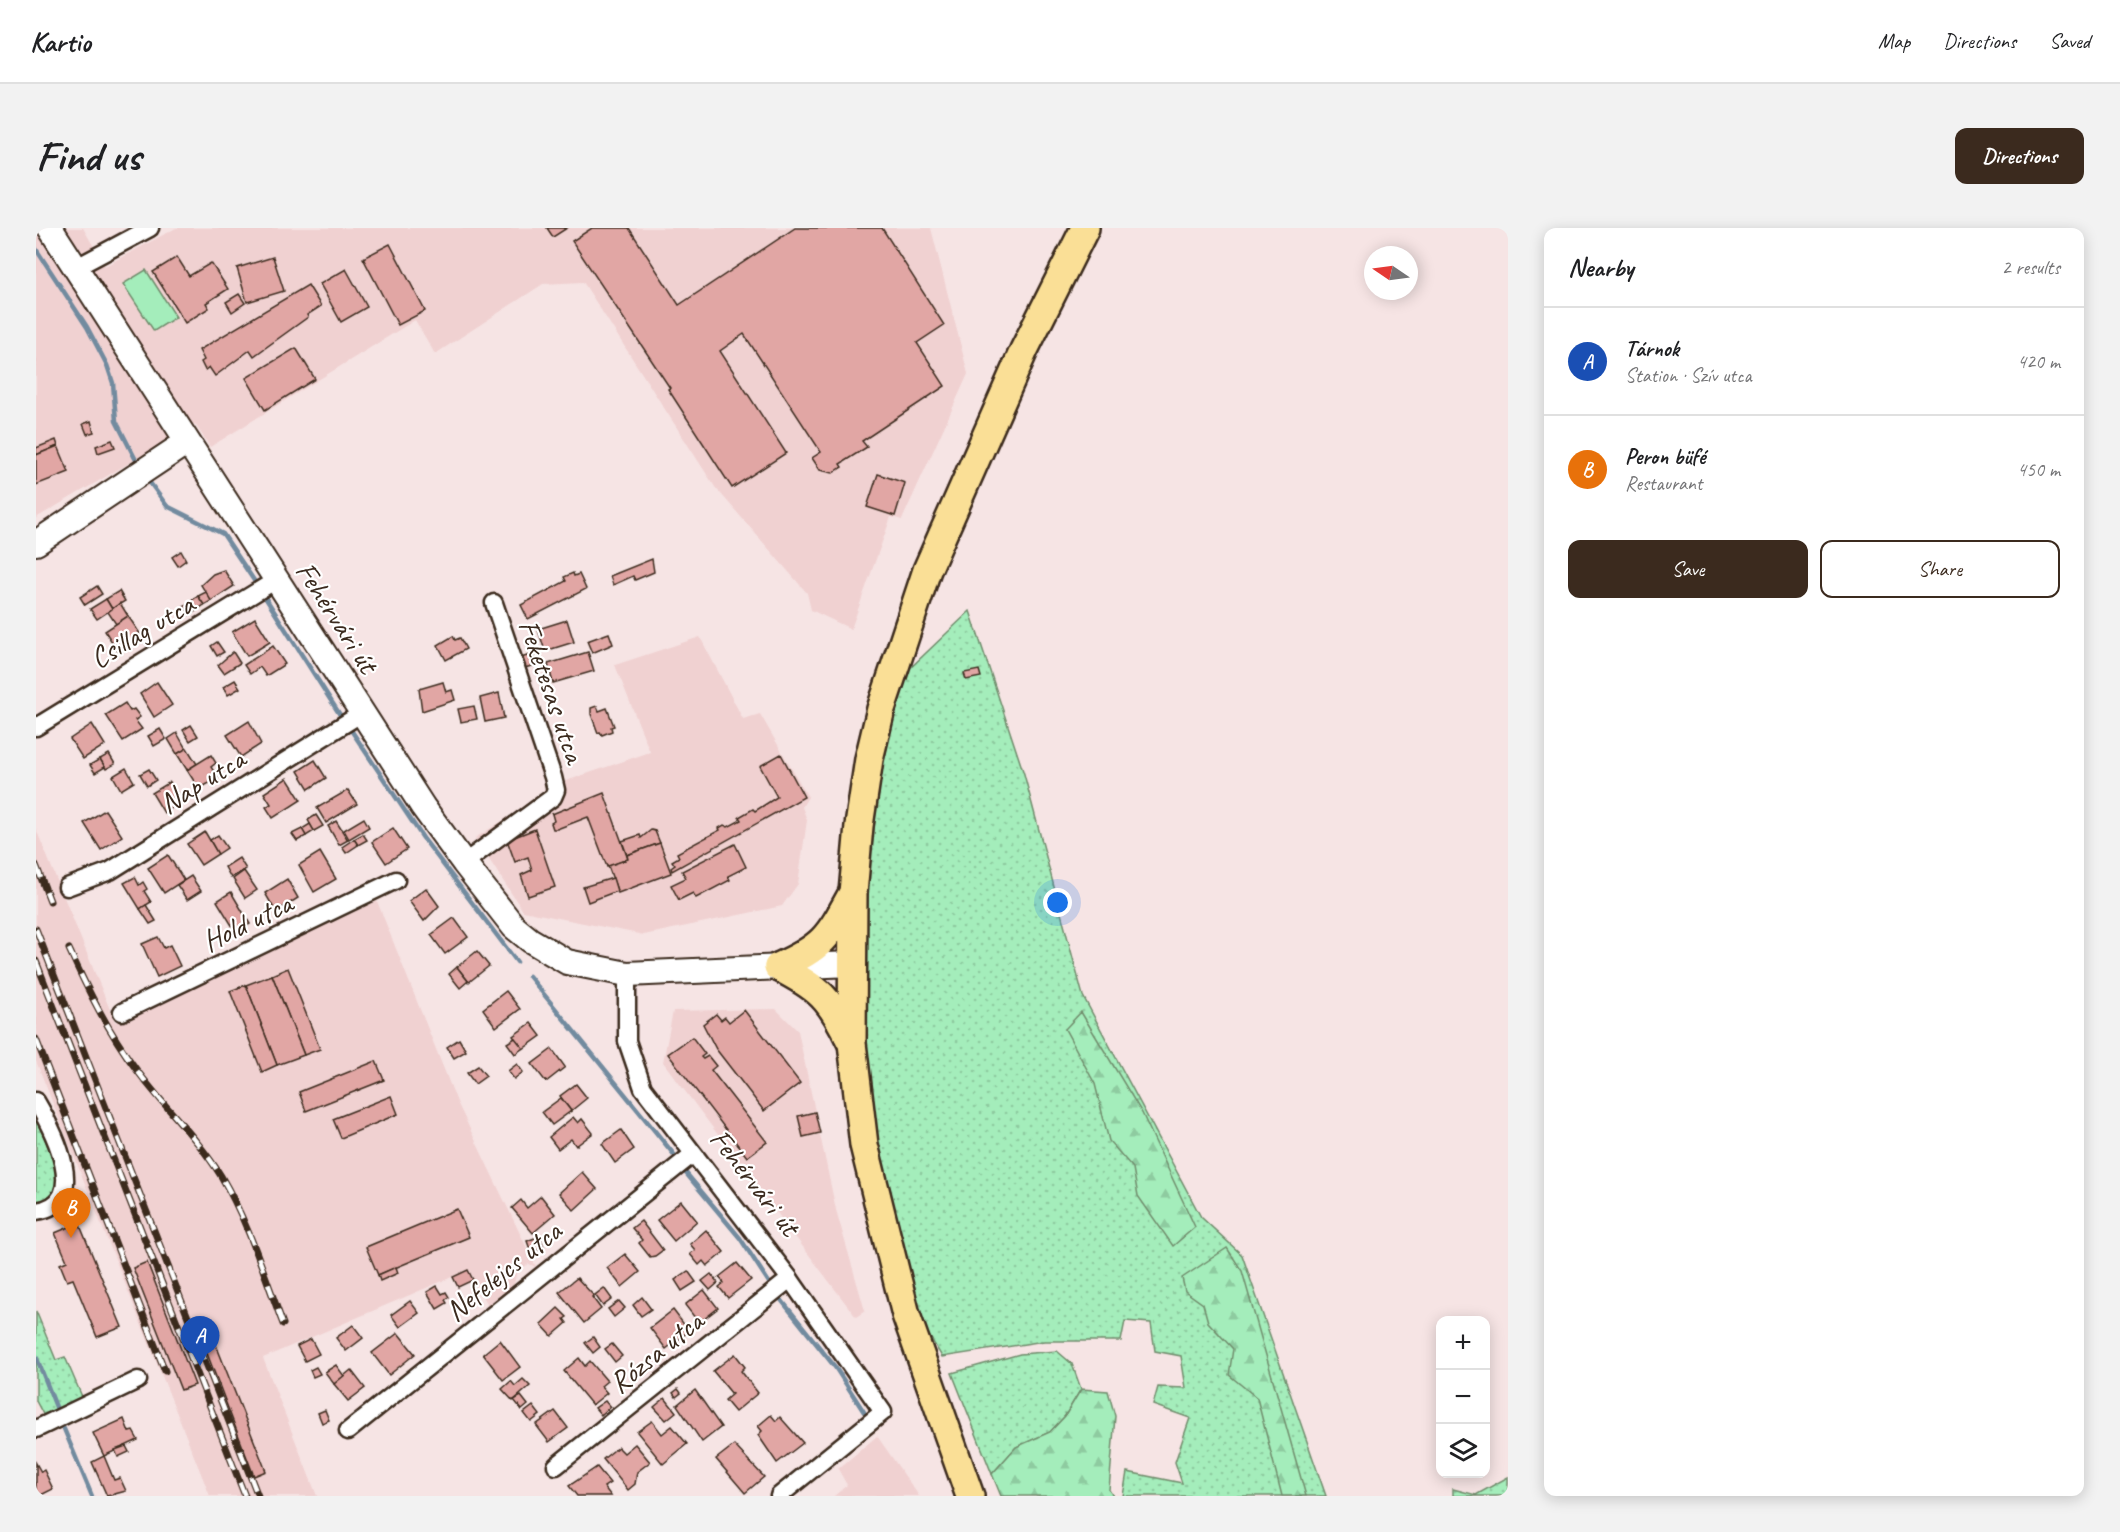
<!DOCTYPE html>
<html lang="en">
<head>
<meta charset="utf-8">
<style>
	:root { --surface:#fff; --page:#f2f2f2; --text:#202124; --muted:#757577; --line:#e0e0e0; --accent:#3b2a1e }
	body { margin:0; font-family:Caveat,sans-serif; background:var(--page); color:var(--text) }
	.controls { position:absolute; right:18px; bottom:18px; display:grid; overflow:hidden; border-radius:12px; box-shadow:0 3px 15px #0003 }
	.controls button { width:54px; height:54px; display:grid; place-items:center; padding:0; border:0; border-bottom:2px solid var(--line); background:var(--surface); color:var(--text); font:30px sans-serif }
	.compass { position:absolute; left:1328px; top:18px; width:54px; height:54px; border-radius:50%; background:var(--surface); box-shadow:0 3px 15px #0003; rotate:283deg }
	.you { position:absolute; left:1022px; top:675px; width:21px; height:21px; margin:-15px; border:4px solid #fff; border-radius:50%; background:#1a73e8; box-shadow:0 0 0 9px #1a73e833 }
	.badge { display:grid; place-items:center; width:39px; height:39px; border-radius:50%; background:var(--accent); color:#fff; font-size:20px; font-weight:700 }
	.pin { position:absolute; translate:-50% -50px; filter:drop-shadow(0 2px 3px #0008) }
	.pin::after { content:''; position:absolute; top:32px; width:21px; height:18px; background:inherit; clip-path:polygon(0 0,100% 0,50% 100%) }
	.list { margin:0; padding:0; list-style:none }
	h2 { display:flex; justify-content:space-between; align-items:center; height:78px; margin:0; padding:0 24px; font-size:26px }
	h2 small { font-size:20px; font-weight:400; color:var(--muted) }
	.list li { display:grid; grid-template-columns:39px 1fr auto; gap:18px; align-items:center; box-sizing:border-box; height:108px; padding:0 24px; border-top:2px solid var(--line) }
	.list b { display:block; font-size:22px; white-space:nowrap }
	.list p { margin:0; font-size:20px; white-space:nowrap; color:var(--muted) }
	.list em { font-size:20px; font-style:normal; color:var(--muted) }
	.actions { display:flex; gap:12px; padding:18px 24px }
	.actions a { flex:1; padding:14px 0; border:2px solid var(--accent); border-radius:12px; text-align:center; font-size:21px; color:var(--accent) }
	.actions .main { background:var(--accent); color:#fff }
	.icon { flex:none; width:33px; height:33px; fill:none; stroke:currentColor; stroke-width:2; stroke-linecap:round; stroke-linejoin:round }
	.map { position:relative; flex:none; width:1472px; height:1268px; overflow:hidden; border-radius:12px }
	header { display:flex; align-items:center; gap:36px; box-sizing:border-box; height:84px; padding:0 30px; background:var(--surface); border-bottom:2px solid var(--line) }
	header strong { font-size:28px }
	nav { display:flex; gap:33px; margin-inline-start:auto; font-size:21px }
	.intro { display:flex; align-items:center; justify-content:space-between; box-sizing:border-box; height:144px; padding:0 36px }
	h1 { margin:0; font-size:42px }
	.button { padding:15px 27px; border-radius:12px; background:var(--accent); color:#fff; font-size:21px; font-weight:700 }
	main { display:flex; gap:36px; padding:0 36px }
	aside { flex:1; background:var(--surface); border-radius:12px; box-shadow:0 3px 15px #0003 }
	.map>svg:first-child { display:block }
	.built { fill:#f0d1d1 }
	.grass { fill:url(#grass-dots); stroke:#708c6c; stroke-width:1.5 }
	.forest { fill:url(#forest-firs); stroke:#708c6c; stroke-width:1.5 }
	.garden { fill:#a4edbb; stroke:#708c6c; stroke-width:1.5 }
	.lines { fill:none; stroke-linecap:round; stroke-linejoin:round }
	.stream { stroke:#728b9f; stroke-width:4.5 }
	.building { fill:#e1a6a4; stroke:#3b2a1e; stroke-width:1.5 }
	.street-casing { stroke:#3b2a1e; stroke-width:21 }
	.secondary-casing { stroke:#3b2a1e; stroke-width:28 }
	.primary-casing { stroke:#3b2a1e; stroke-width:32 }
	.street { stroke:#fff; stroke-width:16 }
	.secondary { stroke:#fff; stroke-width:24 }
	.primary { stroke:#fadf96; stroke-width:27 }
	.rail-casing { stroke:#3b2a1e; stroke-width:7 }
	.rail { stroke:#fff; stroke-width:4.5; stroke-dasharray:14; stroke-linecap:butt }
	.labels { text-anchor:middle; stroke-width:4.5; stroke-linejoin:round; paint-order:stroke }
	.street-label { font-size:30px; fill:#3b2a1e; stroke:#fff }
</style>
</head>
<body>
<header>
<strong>Kartio</strong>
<nav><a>Map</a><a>Directions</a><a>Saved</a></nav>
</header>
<div class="intro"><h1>Find us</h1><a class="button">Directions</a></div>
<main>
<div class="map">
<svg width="1472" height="1268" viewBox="0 0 1472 1268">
	<defs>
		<pattern id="grass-dots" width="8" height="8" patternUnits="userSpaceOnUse" patternTransform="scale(1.5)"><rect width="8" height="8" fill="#a4edbb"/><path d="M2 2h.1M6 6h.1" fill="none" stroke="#8ecba0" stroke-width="1.8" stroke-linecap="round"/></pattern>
		<pattern id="forest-firs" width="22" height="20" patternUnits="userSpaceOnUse" patternTransform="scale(1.5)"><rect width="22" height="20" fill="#a4edbb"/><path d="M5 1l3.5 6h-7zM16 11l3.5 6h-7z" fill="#8ecba0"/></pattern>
	</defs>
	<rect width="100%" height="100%" fill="#f6e4e4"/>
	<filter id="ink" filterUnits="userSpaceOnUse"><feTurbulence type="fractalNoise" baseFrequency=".0167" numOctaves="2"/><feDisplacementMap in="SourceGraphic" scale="12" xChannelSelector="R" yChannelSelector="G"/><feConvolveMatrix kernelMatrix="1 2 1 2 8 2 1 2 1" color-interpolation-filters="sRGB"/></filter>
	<g filter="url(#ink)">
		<g class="built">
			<polygon points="0,0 47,0 69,38 140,0 895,0 932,146 866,292 855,289 815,401 775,382 771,365 679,259 547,54 507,56 399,126 379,92 174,219 159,196 0,290"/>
			<polygon points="664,409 707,491 724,486 772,569 766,579 771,592 762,656 746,678 608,707 487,683 439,610 530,553 614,524 579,437"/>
			<polygon points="0,601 79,794 341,673 421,874 500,1039 493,1036 481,1043 478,1056 452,1077 432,1042 227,1130 281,1268 174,1268 0,833"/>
			<polygon points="740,781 762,803 800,982 829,1083 820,1089 627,834 637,783"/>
			<polygon points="841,1208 883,1268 798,1268 811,1257 802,1241"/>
		</g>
		<g class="grass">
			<polygon points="934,383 988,546 1047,768 1165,989 1206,1027 1290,1268 1087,1268 1091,1244 1146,1255 1139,1234 1154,1190 1117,1177 1122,1159 1150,1160 1145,1128 1119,1123 1115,1095 1089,1093 1085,1113 1008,1113 906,1129 885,1094 856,990 843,920 832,852 828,797 828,692 843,554 868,446"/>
			<polygon points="0,889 23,946 17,969 0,975"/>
			<polygon points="0,1083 20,1132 29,1129 47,1171 8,1188 0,1173"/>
			<polygon points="1021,1123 1036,1136 1045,1161 1029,1188 1014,1204 980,1219 956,1246 916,1145 984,1126"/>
			<polygon points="1472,1249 1472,1268 1417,1268 1417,1261 1440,1267"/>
		</g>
		<g class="forest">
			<polygon points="1045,784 1106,885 1159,999 1137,1018 1102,968 1097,940 1073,913 1059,856 1029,801"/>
			<polygon points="1191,1020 1206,1043 1270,1268 1246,1268 1221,1170 1193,1147 1197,1121 1172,1094 1167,1076 1149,1063 1146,1050"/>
			<polygon points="1045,1161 1072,1163 1079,1188 1073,1262 1077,1268 965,1268 956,1246 980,1219 1014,1204 1029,1188"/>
		</g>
		<polygon class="garden" points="110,42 140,89 118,103 87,56"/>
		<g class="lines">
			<g class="stream">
				<polyline points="0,21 51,99 71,137 77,155 80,193 102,236"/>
				<polyline points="112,252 131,278 187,306 219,354"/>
				<polyline points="227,366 306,490"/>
				<polyline points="313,499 387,610 481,734"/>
				<polyline points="493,748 640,929"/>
				<polyline points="649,944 704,1010 734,1056"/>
				<polyline points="743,1069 799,1139 828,1184"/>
				<polyline points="0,1128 20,1179"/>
				<polyline points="28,1201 56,1268"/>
			</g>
		</g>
		<g class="building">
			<polygon points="511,0 531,0 517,9"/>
			<polygon points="556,0 593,0 643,77 759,0 846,0 908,97 881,115 909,158 826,213 831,219 804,236 806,239 797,245 784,242 776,230 785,224 708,106 684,123 750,225 696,260 632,161 634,160 536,13"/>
			<polygon points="354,16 389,83 362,97 327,30"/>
			<polygon points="141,29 153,48 175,35 192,61 170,75 173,80 149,95 117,44"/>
			<polygon points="237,29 248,63 211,74 201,40"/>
			<polygon points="310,41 331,79 305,94 284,56"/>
			<polygon points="272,57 285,78 271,87 272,89 218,128 214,122 179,148 173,139 169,142 165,134 168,132 163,122"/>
			<polygon points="203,66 209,75 196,84 190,74"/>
			<polygon points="260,120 279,151 229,182 210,150"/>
			<polygon points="55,193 58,204 51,206 47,196"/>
			<polygon points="20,212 22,218 0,227 0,220"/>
			<polygon points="76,212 79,219 62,225 60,218"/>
			<polygon points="22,218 33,244 0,257 0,227"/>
			<polygon points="842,246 869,255 859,288 831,279"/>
			<polygon points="145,323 150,332 142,338 136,329"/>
			<polygon points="616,331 618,344 599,352 597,348 577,357 574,348"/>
			<polygon points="188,342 198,358 175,373 165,357 177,346"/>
			<polygon points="537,345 538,348 543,346 550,361 492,391 485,377 530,353 528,349"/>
			<polygon points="61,358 66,366 49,377 44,369"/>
			<polygon points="83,363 89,373 76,381 70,371"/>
			<polygon points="170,364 175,373 168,377 162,368"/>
			<polygon points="162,368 168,377 154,387 148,378"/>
			<polygon points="70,371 76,381 61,391 54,381"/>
			<polygon points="84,375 92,388 80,396 72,384"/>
			<polygon points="92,388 105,407 100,410 101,413 83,425 69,403"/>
			<polygon points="219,390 234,414 211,428 196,404"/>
			<polygon points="531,392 538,414 509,423 502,401"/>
			<polygon points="573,405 577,416 556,425 551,413"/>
			<polygon points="417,408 419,412 424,410 430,421 410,432 402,417"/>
			<polygon points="181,414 188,424 181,428 175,418"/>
			<polygon points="237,418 249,436 230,448 224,439 214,446 208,437"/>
			<polygon points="197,424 204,435 188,445 182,437"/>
			<polygon points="552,424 558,443 517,455 512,436"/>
			<polygon points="497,426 500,437 488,440 485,430"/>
			<polygon points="943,442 945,449 930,452 928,445"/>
			<polygon points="199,452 204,460 192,467 187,459"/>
			<polygon points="121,454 136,477 118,489 104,466"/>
			<polygon points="407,454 410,464 416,462 419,472 386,483 383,461"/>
			<polygon points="463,465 468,490 449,494 444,470"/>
			<polygon points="89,475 94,483 98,481 104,489 99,492 106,501 87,513 70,487"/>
			<polygon points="438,478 441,491 425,494 422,481"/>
			<polygon points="561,478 563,483 571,480 578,498 575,499 576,503 566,507 564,504 562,505 555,486 555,480"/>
			<polygon points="213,493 225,516 205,529 191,507"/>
			<polygon points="56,496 69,517 47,531 34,511"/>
			<polygon points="155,497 162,508 154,513 147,502"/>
			<polygon points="124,501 130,511 118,518 112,508"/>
			<polygon points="141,505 150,521 141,526 132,511"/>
			<polygon points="151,520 161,536 151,542 141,526"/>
			<polygon points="73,526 79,536 70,541 64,531"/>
			<polygon points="745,526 768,569 636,643 635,640 639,637 636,633 643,629 641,625 684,602 683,600 688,597 692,599 705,592 703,589 717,581 719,583 741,569 724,538"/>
			<polygon points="175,527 180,535 175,539 182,550 163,561 151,542"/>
			<polygon points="64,531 69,539 59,545 54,537"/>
			<polygon points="279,532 290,550 273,561 262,543"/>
			<polygon points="90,540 98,554 85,562 77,548"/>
			<polygon points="113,541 120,552 111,558 104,546"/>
			<polygon points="251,550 265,572 237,590 230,579 235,576 228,565"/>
			<polygon points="134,554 146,573 128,585 116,565"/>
			<polygon points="312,562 321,576 290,595 281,580"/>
			<polygon points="568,565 592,631 571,639 552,589 521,601 517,601 515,595 518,593 516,586"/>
			<polygon points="69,582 86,608 65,622 48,595"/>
			<polygon points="280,587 287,598 278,603 272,592"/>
			<polygon points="328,590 333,599 313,611 308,602"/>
			<polygon points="300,593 312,612 303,617 292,598"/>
			<polygon points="274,596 278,603 270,608 266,601"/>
			<polygon points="357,600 371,621 350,635 336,614"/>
			<polygon points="266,601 270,608 261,613 256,606"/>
			<polygon points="499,601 519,659 492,668 485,647 496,642 492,629 479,634 471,612"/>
			<polygon points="615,602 619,603 624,615 591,627 586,613 604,607 605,610"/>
			<polygon points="169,604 182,626 165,637 151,616"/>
			<polygon points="327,606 331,612 322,617 318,611"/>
			<polygon points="182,607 191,620 182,626 174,612"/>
			<polygon points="318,611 322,617 310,625 306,619"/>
			<polygon points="624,615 635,645 582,665 572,638 592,631 591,627"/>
			<polygon points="699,616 710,639 692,648 694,652 660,670 657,665 643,672 635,657 650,650 646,643"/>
			<polygon points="284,624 300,651 278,664 263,637"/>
			<polygon points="132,627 148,652 128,665 112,640"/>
			<polygon points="203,630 210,641 195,650 189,639"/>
			<polygon points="208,643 221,662 209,670 197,651"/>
			<polygon points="155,648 165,663 151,672 141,657"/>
			<polygon points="99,649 103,657 107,654 111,661 108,663 115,674 104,681 88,655"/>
			<polygon points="577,650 581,663 552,674 547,659"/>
			<polygon points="251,651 262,670 240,684 229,665"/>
			<polygon points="390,660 403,678 388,693 373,673"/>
			<polygon points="195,664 214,696 200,704 181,673"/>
			<polygon points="110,677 120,693 114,696 104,681"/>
			<polygon points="418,690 432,709 409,726 395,707"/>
			<polygon points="122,709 128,720 134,717 144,738 121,749 106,716"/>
			<polygon points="441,723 453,738 433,754 421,739"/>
			<polygon points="421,739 432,753 424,760 413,746"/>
			<polygon points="252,740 284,821 268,827 236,747"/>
			<polygon points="236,747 268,827 241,837 210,757"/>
			<polygon points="210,757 241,837 226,844 194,763"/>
			<polygon points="470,763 484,781 460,799 447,781"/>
			<polygon points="708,782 764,855 728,883 680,821 667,796 680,786 685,792 689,789 693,794"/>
			<polygon points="495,795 505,808 487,821 477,808"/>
			<polygon points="656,809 669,826 665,829 667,831 672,828 680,838 675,842 731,914 711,929 632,826"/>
			<polygon points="479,810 487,820 479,826 471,815"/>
			<polygon points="423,811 430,823 418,830 411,819"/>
			<polygon points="516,821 529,839 510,854 496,836"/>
			<polygon points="340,833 348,852 270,883 263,864"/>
			<polygon points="481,836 487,844 478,851 472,843"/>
			<polygon points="442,838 450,848 439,856 431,845"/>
			<polygon points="540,856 551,870 535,883 524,868"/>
			<polygon points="355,868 362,886 305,910 297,891"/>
			<polygon points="525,870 535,883 516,897 506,884"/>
			<polygon points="779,884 784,905 767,909 762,888"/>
			<polygon points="537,889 542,895 546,891 557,905 540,918 535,911 522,921 513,909"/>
			<polygon points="585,902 598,921 579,935 566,916"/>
			<polygon points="546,944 561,961 538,982 523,965"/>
			<polygon points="505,968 519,986 497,1005 476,980 485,972 491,980"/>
			<polygon points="645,973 661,993 638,1013 621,992"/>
			<polygon points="421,981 433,1009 342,1047 330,1019"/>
			<polygon points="605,993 627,1022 619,1028 614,1029 603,1015 606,1012 596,1000"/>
			<polygon points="43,995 86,1099 61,1109 37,1051 31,1053 24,1036 31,1033 19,1005"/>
			<polygon points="670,1002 688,1024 671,1038 667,1033 663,1037 654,1026 659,1022 654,1016"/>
			<polygon points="504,1008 508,1020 495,1024 491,1013"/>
			<polygon points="589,1026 604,1044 586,1059 571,1040"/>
			<polygon points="111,1034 159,1157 145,1162 97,1040"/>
			<polygon points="701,1035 715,1052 692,1070 683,1059 688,1055 683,1049"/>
			<polygon points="360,1039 362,1045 344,1053 342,1047"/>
			<polygon points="432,1042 437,1052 422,1059 417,1049"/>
			<polygon points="652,1043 660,1054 646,1063 639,1052"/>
			<polygon points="675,1046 682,1055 674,1062 666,1053"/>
			<polygon points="541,1050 558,1068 556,1069 565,1081 548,1095 523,1064"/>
			<polygon points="401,1058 406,1066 410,1064 413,1069 409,1072 411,1075 401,1081 391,1064"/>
			<polygon points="568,1060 576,1071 567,1078 559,1067"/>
			<polygon points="668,1062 682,1080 663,1095 649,1077"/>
			<polygon points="606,1069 615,1081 605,1088 597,1077"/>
			<polygon points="374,1073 383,1085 364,1099 355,1087"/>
			<polygon points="583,1073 589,1080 578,1089 572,1081"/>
			<polygon points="522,1080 531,1089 528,1091 531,1095 516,1108 505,1096"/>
			<polygon points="637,1082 653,1103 630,1121 614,1100"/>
			<polygon points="317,1097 327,1110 310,1123 300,1110"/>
			<polygon points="175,1104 230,1243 218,1248 164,1107"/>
			<polygon points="362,1105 379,1126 353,1147 336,1125"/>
			<polygon points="557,1109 564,1119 557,1125 549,1115"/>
			<polygon points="275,1111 283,1126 269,1133 261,1118"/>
			<polygon points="464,1112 484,1139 467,1152 447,1126"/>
			<polygon points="576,1116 586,1128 579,1134 569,1121"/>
			<polygon points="699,1126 709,1139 705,1143 722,1165 699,1184 689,1172 696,1166 677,1143"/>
			<polygon points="543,1130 549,1138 554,1133 571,1153 565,1158 571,1165 556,1177 528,1143"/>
			<polygon points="300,1137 308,1148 298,1156 289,1144"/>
			<polygon points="280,1139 284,1146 277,1149 274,1142"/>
			<polygon points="315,1142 329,1160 312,1173 298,1156"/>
			<polygon points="487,1151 494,1158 477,1173 466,1161 475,1153 479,1158"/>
			<polygon points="642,1161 645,1165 640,1169 637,1165"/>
			<polygon points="659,1162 685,1199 666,1214 641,1177"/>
			<polygon points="485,1168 492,1177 486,1182 478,1172"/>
			<polygon points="629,1170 640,1184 630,1192 618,1179"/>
			<polygon points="569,1173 574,1179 565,1187 559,1180"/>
			<polygon points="497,1178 504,1187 495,1194 488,1185"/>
			<polygon points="289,1182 293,1192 286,1195 282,1185"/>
			<polygon points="519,1183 532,1200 513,1214 500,1197"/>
			<polygon points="735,1187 740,1193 744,1189 767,1215 741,1235 722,1207 726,1203 722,1198"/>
			<polygon points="88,1191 93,1204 97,1203 102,1212 68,1228 57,1205"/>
			<polygon points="616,1193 626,1206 636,1198 651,1216 627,1236 601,1204"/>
			<polygon points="599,1216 614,1234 601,1244 599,1256 592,1262 567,1231 582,1219 588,1225"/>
			<polygon points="698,1217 728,1249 709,1265 680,1231"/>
			<polygon points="90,1218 93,1224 82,1229 79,1222"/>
			<polygon points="68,1228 78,1252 84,1250 90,1263 71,1268 56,1234"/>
			<polygon points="0,1235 5,1244 8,1242 17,1261 3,1268 0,1268"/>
			<polygon points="561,1239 574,1255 568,1259 575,1268 541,1268 533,1258"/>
		</g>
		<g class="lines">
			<defs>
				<g id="street">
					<polyline points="39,40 114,0"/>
					<polyline points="0,499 240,352"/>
					<polyline points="428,635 517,569 520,562 517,549 458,375"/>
					<polyline points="31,659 74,643 326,485"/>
					<polyline points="591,746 591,813 607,860 754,1051 847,1184 743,1268"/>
					<polyline points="86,784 360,652"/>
					<path d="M 0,873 C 17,902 56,976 0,983"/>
					<polyline points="0,1201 102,1152"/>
					<polyline points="312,1203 657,926"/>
					<polyline points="520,1238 754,1051"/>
				</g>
				<g id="secondary">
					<polyline points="14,0 387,579 428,635 478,699 494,712 531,734 591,746 815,736"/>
					<polyline points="0,315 151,214"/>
				</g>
				<g id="primary">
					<path d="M 742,739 C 783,760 794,770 814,812"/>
					<path d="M 742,739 C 787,719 792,710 815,668"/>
					<polyline points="934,1268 870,1087 828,917 816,815 817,665 823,598 833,531 845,481 891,342 988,122 1049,0"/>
				</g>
			</defs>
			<use href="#street" class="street-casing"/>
			<use href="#secondary" class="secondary-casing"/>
			<use href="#primary" class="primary-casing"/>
			<use href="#street" class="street"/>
			<use href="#secondary" class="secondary"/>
			<use href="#primary" class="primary"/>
			<defs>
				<g id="rail">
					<polyline points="0,637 14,673"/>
					<polyline points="0,701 222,1268"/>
					<path d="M 33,721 C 52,763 72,803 100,841 C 127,878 161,909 185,948 C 212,994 228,1046 247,1096"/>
					<polyline points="0,733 209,1268"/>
					<polyline points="0,811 129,1143"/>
				</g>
			</defs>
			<use href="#rail" class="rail-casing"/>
			<use href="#rail" class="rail"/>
		</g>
	</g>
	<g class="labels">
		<g class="street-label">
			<text transform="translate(301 389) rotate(57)" y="10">Fehérvári út</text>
			<text transform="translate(106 403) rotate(-31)" y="10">Csillag utca</text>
			<text transform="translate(516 463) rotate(71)" y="10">Feketesas utca</text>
			<text transform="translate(166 553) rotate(-32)" y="10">Nap utca</text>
			<text transform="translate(211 694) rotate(-26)" y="10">Hold utca</text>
			<text transform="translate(719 954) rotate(52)" y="10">Fehérvári út</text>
			<text transform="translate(467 1043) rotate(-39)" y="10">Nefelejcs utca</text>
			<text transform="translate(620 1124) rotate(-39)" y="10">Rózsa utca</text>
		</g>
	</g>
</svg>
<div class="controls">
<button>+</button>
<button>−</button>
<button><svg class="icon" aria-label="layers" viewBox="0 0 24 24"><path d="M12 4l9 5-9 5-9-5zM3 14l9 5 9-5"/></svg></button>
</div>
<svg class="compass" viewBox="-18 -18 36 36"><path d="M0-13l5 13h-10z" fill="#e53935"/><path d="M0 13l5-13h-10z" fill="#757577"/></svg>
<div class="you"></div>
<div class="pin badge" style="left:164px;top:1138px;background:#1a4fb4">A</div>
<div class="pin badge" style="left:35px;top:1010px;background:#e8710a">B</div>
</div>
<aside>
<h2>Nearby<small>2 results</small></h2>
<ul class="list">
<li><span class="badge" style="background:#1a4fb4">A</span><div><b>Tárnok</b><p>Station · Szív utca</p></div><em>420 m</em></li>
<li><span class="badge" style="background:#e8710a">B</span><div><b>Peron büfé</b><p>Restaurant</p></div><em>450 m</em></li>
</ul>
<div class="actions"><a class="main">Save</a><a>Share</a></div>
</aside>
</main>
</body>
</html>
